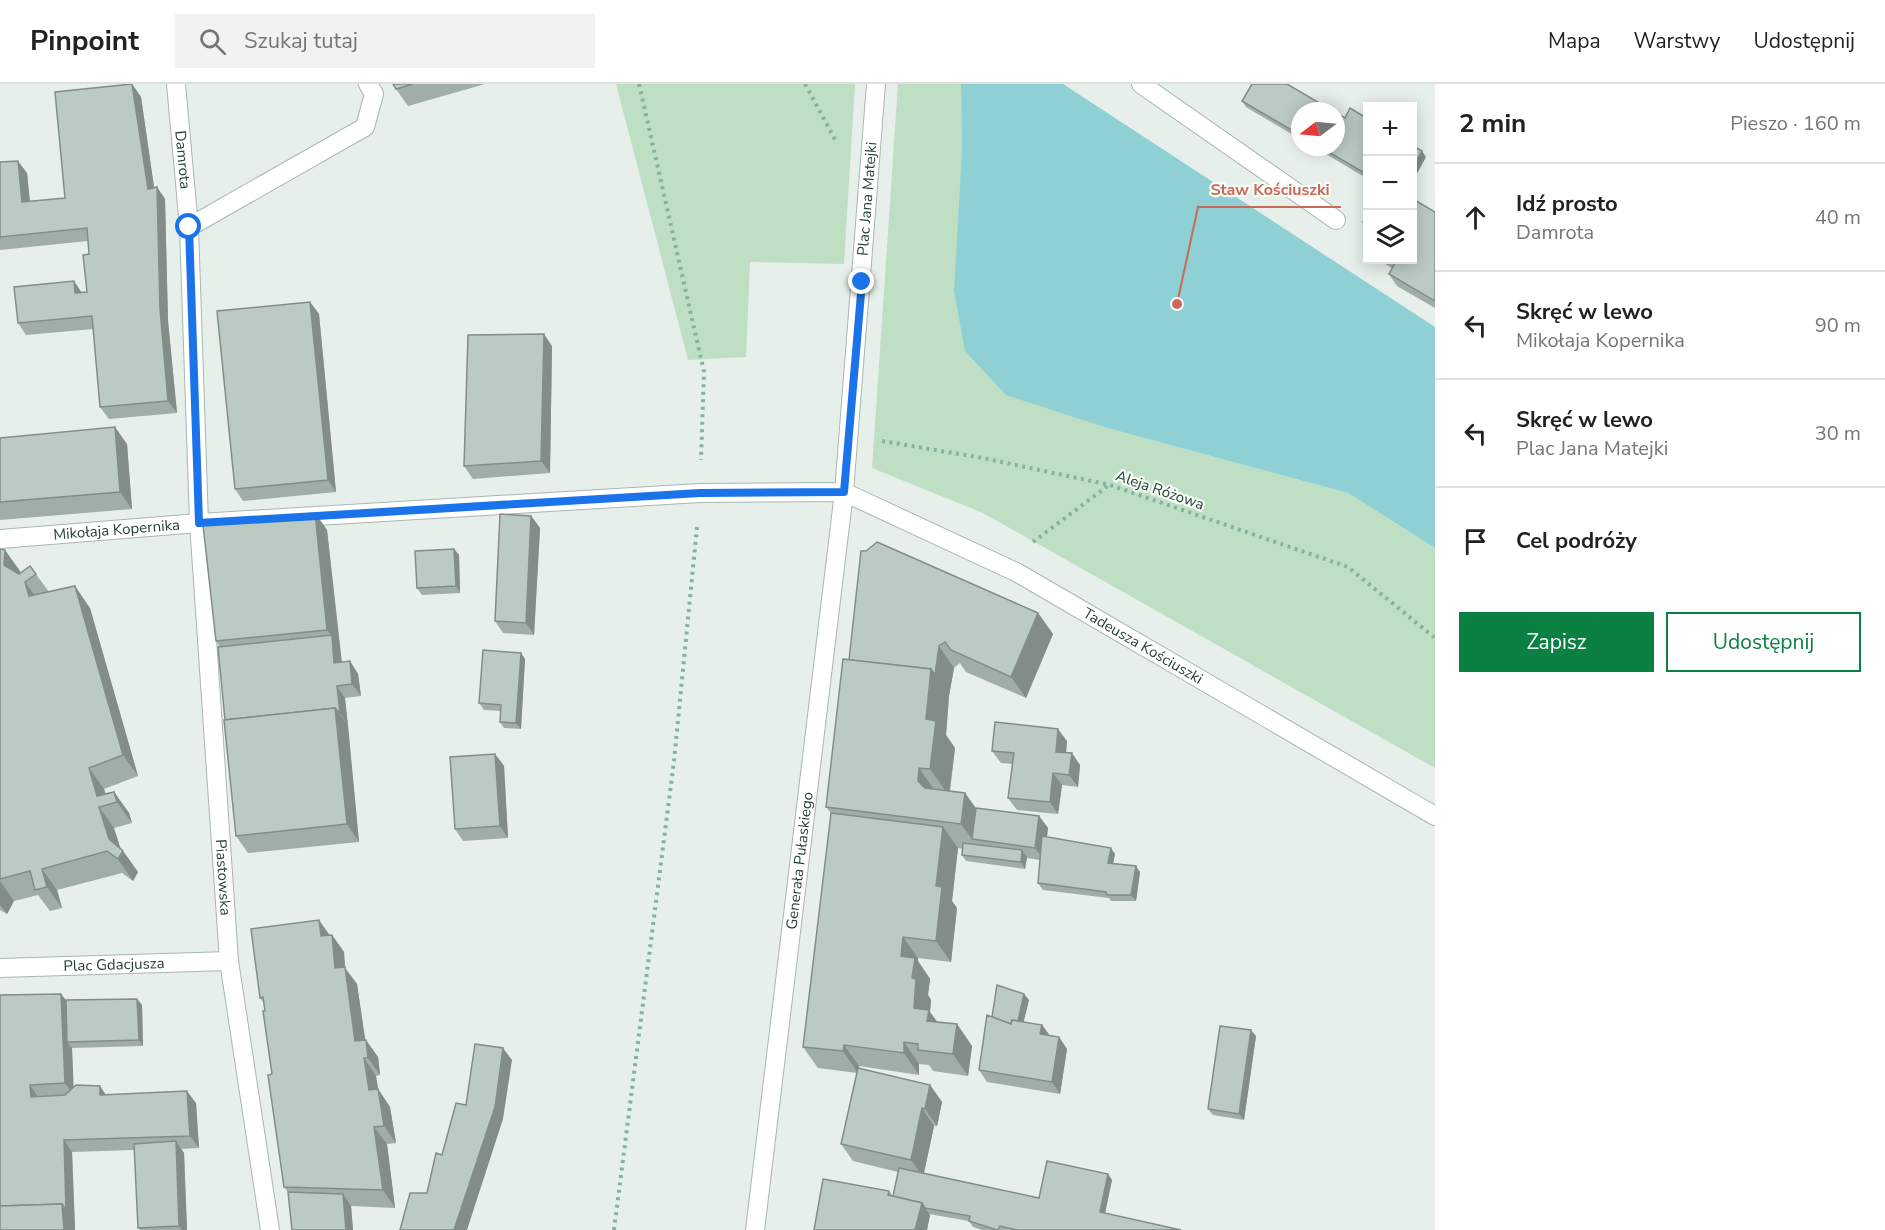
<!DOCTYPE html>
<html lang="pl">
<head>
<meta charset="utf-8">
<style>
	:root { --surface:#fff; --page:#f2f2f2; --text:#222; --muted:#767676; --line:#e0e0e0; --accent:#0b8043 }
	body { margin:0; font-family:"Nunito Sans",sans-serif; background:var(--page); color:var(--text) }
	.controls { position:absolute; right:18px; top:18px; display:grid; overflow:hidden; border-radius:0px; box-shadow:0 3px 15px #0003 }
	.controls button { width:54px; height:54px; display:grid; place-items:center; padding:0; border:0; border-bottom:2px solid var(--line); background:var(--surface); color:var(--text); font:30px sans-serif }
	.compass { position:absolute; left:1291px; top:18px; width:54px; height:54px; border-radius:50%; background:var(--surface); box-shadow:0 3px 15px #0003; rotate:254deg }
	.stop { position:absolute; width:18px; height:18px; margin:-14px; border:4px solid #1a73e8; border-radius:50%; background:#fff }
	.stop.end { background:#1a73e8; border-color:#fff; box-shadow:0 2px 6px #0008 }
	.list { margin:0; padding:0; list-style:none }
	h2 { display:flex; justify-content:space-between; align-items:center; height:78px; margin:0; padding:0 24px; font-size:26px }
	h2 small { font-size:20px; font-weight:400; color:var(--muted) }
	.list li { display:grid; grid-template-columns:39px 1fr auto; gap:18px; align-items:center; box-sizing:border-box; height:108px; padding:0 24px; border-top:2px solid var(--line) }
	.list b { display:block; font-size:22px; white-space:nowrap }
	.list p { margin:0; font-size:20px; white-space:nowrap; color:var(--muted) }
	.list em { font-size:20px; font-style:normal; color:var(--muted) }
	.actions { display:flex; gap:12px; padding:18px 24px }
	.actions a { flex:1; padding:14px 0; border:2px solid var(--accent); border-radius:0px; text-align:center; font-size:21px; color:var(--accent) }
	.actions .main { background:var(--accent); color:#fff }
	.icon { flex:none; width:33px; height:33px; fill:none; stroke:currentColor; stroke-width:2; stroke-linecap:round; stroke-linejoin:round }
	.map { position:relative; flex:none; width:1435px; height:1146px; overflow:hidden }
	header { display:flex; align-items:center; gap:36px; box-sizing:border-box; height:84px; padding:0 30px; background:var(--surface); border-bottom:2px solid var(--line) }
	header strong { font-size:28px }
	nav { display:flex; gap:33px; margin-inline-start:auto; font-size:21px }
	.search { width:420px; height:54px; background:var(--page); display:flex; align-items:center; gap:15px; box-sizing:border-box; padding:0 21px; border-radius:0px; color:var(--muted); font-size:22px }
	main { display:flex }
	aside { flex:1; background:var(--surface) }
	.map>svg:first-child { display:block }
	.green { fill:#bfdfc4 }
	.water { fill:#8ed0d3 }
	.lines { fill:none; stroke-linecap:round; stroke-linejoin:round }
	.service-casing { stroke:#a8b7b0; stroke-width:20 }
	.minor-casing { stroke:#a8b7b0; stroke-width:20 }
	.tertiary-casing { stroke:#a8b7b0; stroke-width:20 }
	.path { stroke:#86b29f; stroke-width:4; stroke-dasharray:3 4.5; stroke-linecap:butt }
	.service { stroke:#fff; stroke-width:18 }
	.minor { stroke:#fff; stroke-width:18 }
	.tertiary { stroke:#fff; stroke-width:18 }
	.wall { fill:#a1aea7 }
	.shaded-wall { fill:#838d88 }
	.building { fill:#bbcac2; stroke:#838d88; stroke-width:1.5 }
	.route { stroke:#1a73e8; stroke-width:8 }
	.labels { text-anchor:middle; stroke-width:4.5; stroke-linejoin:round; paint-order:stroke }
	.street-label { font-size:15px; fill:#244136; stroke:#f7fbf8 }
	.leader { fill:none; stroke:#c96958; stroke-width:2 }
	.callout-dot { fill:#c96958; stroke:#f7fbf8; stroke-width:2 }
	.callout-label { font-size:16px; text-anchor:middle; font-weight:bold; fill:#c96958; stroke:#f7fbf8; stroke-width:4.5; stroke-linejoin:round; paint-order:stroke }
</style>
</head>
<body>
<header>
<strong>Pinpoint</strong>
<div class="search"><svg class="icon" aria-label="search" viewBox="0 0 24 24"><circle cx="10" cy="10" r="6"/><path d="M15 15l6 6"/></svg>Szukaj tutaj</div>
<nav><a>Mapa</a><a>Warstwy</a><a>Udostępnij</a></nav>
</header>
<main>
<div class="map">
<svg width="1435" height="1146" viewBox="0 0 1435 1146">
	<rect width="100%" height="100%" fill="#e6efea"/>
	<g class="green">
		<polygon points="616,0 855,0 844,180 750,178 746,273 688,276"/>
		<polygon points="898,0 961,0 962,67 1111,345 1348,409 1435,464 1435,684 983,429 872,384"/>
	</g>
	<polygon class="water" points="961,0 1063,0 1435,243 1435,464 1348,409 1111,345 1006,311 965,267 954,207 962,67"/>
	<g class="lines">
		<defs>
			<g id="service">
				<polyline points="1141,0 1336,136"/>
				<polyline points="189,143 365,43 374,10 368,0"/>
				<path id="s1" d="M 0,455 L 199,439"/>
			</g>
			<g id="minor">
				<path id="s2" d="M 176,0 L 189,143 L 199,439 L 229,877 L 270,1146"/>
				<path id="s3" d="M 199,439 L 700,409 L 844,408 L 876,0"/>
				<path id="s4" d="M 0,884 L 229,877"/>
			</g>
			<g id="tertiary">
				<path id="s5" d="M 755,1146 L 844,408 L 1018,489 L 1435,732"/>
			</g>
		</defs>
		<use href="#service" class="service-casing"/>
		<use href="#minor" class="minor-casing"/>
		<use href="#tertiary" class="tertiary-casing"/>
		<g class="path">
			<polyline points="639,0 704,288 701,376"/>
			<polyline points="805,0 837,59"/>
			<polyline points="882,357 983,374 1110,401 1348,483 1435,554"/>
			<polyline points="1033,458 1109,401"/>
			<polyline points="614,1146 674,677 697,443"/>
		</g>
		<use href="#service" class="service"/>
		<use href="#minor" class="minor"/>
		<use href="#tertiary" class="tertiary"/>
	</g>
	<g class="wall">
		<polygon points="132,0 141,13 154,103 157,103 165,115 168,237 177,329 109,335 100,323 93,245 26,251 18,239 82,209 87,208 89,170 88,157 0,166 0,78 27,89 30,117 65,114"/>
		<polygon points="393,0 485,0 408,22 396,5"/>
		<polygon points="1242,17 1300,27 1300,55 1246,23"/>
		<polygon points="1345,34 1368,35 1368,95 1314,63 1336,63"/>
		<polygon points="1435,128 1435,224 1397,202 1389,190 1392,184 1378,176 1413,176"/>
		<polygon points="310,218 319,230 336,408 243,417 235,405"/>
		<polygon points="552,262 550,389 473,395 464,382"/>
		<polygon points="0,354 127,360 132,425 0,436"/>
		<polygon points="315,429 327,446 342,578 350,577 358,590 361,612 345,614 359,758 248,769 236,752 219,562 216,557"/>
		<polygon points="531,432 540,444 534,551 503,549 495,537"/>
		<polygon points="0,465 20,487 20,490 30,482 49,508 90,524 138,692 104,705 106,710 114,708 129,729 132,739 114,744 120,764 123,767 138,788 133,797 122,789 57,806 62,824 50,827 38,811 14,817 7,830 0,826"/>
		<polygon points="454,465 459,471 460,509 422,511 417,504"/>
		<polygon points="1038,529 1053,550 1026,614 966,588 960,579 954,584 949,612 946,651 955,664 950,707 965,709 976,724 1039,732 1048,744 1047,753 1115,770 1113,779 1140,788 1136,817 1111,817 1109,814 1043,806 1038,799 1040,776 1027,774 1025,785 966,777 962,771 963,765 958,764 952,817 957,824 951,878 918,874 918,877 930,895 928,911 931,916 930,928 937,938 957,940 972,962 968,992 933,987 929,981 919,980 919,991 859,982 859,985 930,1001 942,1018 937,1042 934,1042 924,1089 1039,1114 1108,1090 1112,1096 1105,1129 1181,1146 982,1146 973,1143 969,1137 929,1130 930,1131 927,1146 814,1146 889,1107 893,1112 898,1088 853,1077 841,1060 857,989 818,984 803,963 831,729 826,723 849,576"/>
		<polygon points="525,575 521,645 504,644 500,638 501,627 484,626 479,619"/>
		<polygon points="1067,657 1066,669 1080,681 1078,703 1062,701 1058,730 1017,726 1008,714 1012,680 1001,679 992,667"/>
		<polygon points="495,670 504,682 508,754 463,757 455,745"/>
		<polygon points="330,851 332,851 344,868 345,884 357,900 365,956 378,973 380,991 376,992 378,1005 390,1023 396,1059 387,1060 395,1124 351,1122 353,1146 292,1146 288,1108 284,1103 264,919 260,914"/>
		<polygon points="61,910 66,916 137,915 142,921 143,962 72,964 73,1003 106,1011 196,1019 199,1064 181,1065 184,1069 187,1146 140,1146 138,1144 134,1066 72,1068 75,1146 0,911"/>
		<polygon points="1024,910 1029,916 1023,938 1042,941 1049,951 1059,953 1067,965 1060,1010 987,998 979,986 992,933"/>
		<polygon points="1256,952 1244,1036 1213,1031 1208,1025"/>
	</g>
	<g class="shaded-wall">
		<polygon points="132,0 141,13 156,117 148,105"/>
		<polygon points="1422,67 1426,73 1413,97 1413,83"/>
		<polygon points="18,77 27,89 31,130 22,118"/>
		<polygon points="157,103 165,115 168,237 177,329 168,317 160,225"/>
		<polygon points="74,197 82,209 75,209"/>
		<polygon points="310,218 319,230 336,408 328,396"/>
		<polygon points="544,250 552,262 550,389 541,377"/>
		<polygon points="115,343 127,360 132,425 120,408"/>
		<polygon points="315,429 327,446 343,591 334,579 332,552 327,546"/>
		<polygon points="531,432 540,444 534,551 526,539"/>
		<polygon points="454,465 459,471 460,509 456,502"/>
		<polygon points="5,466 20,487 18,502 4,481"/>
		<polygon points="25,498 40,519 29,512"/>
		<polygon points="75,502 90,524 138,692 123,671"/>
		<polygon points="1038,529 1053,550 1026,614 1011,593"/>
		<polygon points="939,562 954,584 949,612 946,651 955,664 949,712 930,685 926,635 931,585"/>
		<polygon points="521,569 525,575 521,645 516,639"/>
		<polygon points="350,577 358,590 361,612 352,600"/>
		<polygon points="337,602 345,614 348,641 340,629"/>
		<polygon points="335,624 348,641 359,758 347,740"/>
		<polygon points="1058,645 1067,657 1065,680 1056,668"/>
		<polygon points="1072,669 1080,681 1078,703 1069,691"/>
		<polygon points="495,670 504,682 508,754 500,742"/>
		<polygon points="89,684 104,705 108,720 97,712"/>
		<polygon points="919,684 938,711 937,724 918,697"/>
		<polygon points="1053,689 1062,701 1058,730 1050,718"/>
		<polygon points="114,708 129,729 132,739 117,718"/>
		<polygon points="965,709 984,736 972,755 961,740"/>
		<polygon points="99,723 114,744 122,769 123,767 138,788 133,797 118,775 109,755"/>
		<polygon points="1039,732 1048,744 1044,776 1035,764"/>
		<polygon points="943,743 958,764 952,817 957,824 951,878 936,857 936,802"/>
		<polygon points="1111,764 1115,770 1112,785 1108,779"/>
		<polygon points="1022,766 1027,773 1025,785 1021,778"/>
		<polygon points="1136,782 1140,788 1136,817 1131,811"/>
		<polygon points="42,785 57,806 62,824 47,803"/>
		<polygon points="0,797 14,817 7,830 0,821"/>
		<polygon points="319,836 331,853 321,852"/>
		<polygon points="332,851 344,868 345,884 357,900 368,974 355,957 335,884"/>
		<polygon points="903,853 918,874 918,877 930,895 928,911 931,916 930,928 944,947 929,945 914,924 912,894 901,872"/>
		<polygon points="61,910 70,922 67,958 72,964 74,1011 65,999"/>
		<polygon points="1024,910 1029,916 1020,953 1015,946"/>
		<polygon points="137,915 142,921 143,962 139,956"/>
		<polygon points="957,940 972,962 968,992 953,970"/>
		<polygon points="1042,941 1051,953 1040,950"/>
		<polygon points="1251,946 1256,952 1244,1036 1239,1030"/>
		<polygon points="1059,953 1067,965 1060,1010 1052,998"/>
		<polygon points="366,956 378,973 380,991 368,974"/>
		<polygon points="904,958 919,980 919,991 904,969"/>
		<polygon points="844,961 859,982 858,989 843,967"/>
		<polygon points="503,964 512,976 503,1035 467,1146 454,1146"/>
		<polygon points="364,974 376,992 381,1024 369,1006"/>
		<polygon points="30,1001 38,1013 31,1013"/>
		<polygon points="930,1001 942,1018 937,1042 925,1025"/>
		<polygon points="100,1002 108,1014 100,1011"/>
		<polygon points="378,1005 390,1023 396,1059 384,1042"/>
		<polygon points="187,1007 196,1019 199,1064 190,1052"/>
		<polygon points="922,1024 934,1042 923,1093 911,1076"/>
		<polygon points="374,1043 387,1060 395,1124 383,1106"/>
		<polygon points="64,1056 72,1068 75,1146 64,1146 62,1120"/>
		<polygon points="176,1057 184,1069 187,1146 182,1146 179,1142"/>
		<polygon points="1108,1090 1112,1096 1104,1134 1100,1128"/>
		<polygon points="343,1110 351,1122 353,1146 346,1146"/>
		<polygon points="922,1119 930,1131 927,1146 915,1146"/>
	</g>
	<g class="building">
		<polygon points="132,0 148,105 157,103 160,225 168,317 100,323 92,232 18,239 14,203 74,197 75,209 87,208 83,171 89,170 87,144 0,153 0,78 18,77 22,118 65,114 55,8"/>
		<polygon points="393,0 413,0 396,5"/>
		<polygon points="1252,0 1287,0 1333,27 1300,27 1300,51 1242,17"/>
		<polygon points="1350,24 1368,35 1368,91 1320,63 1336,63 1336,29 1345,34"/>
		<polygon points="1413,62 1422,67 1413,83"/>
		<polygon points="1413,115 1435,128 1435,217 1389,190 1395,179 1389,176 1413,176"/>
		<polygon points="1368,130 1368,141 1363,138"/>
		<polygon points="310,218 328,396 235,405 217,227"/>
		<polygon points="544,250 541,377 464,382 468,251"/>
		<polygon points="115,343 120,408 0,418 0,354"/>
		<polygon points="315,429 327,546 216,557 203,441"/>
		<polygon points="500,430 531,432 526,539 495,537"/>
		<polygon points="877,458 1038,529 1011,593 951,566 945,558 939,562 935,591 931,585 849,576 861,467 866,467"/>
		<polygon points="0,465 5,466 4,481 19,490 30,482 36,490 25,498 29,512 75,502 123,671 89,684 97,712 114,708 117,718 99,723 109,755 123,767 118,775 107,767 42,785 47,803 35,806 30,787 0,795"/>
		<polygon points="454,465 456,502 417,504 415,467"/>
		<polygon points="332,551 334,579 350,577 352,600 337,602 340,629 335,624 225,636 218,563"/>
		<polygon points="483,566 521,569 516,639 500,638 501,621 479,619"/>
		<polygon points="843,575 931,585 926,635 936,637 930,685 919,684 918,697 925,704 965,709 961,740 826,723"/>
		<polygon points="335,624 347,740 236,752 224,636"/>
		<polygon points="995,638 1058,645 1056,668 1072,669 1069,691 1053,689 1050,718 1008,714 1014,669 992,667"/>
		<polygon points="495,670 500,742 455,745 450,673"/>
		<polygon points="976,724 1039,732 1035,764 972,755"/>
		<polygon points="831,729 943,743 936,802 942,803 936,857 903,853 901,872 915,874 912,894 916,895 914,924 929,926 927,937 957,940 953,970 918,966 918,960 904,958 904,969 844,961 843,967 803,963"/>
		<polygon points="1042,752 1111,764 1108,779 1136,782 1131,811 1107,811 1106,808 1038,799"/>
		<polygon points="963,759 1022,766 1021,778 962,771"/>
		<polygon points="319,836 321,852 332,851 335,884 345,883 355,957 366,956 368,974 364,974 369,1006 378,1005 384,1042 374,1043 383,1106 284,1103 268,991 272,990 263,927 265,927 263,913 260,914 251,845"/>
		<polygon points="997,901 1024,910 1018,937 1012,936 1011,940 992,933"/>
		<polygon points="61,910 65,999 30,1001 31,1013 65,1011 76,1001 100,1002 100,1011 187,1007 190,1052 64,1056 66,1125 62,1120 0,1122 0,911"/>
		<polygon points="137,915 139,956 67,958 66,916"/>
		<polygon points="987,931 1011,940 1012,936 1042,941 1040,950 1059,953 1052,998 979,986"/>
		<polygon points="1220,942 1251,946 1239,1030 1208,1025"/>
		<polygon points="475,960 503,964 495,1023 454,1146 400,1146 410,1109 427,1109 436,1069 442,1071 456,1019 466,1021"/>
		<polygon points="858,984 930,1001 925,1025 922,1024 911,1076 841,1060"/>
		<polygon points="176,1057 179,1142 138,1144 134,1060"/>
		<polygon points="1047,1077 1108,1090 1100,1128 1181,1146 1017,1146 1000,1142 998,1146 997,1146 969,1137 970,1132 925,1124 922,1119 893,1112 899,1084 1039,1114"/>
		<polygon points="823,1095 889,1107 888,1111 922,1119 915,1146 814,1146"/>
		<polygon points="288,1108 343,1110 346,1146 292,1146"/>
		<polygon points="62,1120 64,1146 0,1146 0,1122"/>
	</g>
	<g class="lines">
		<polyline class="route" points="189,143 199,439 700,409 844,408 862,198"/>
	</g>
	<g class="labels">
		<g class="street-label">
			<text dy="5" stroke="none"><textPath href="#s2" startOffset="76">Damrota</textPath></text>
			<text dy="5" stroke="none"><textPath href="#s3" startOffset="940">Plac Jana Matejki</textPath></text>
			<text transform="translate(1160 406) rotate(19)" y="5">Aleja Różowa</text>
			<text dy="5" stroke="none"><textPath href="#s1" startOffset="117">Mikołaja Kopernika</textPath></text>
			<text dy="5" stroke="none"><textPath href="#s5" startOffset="1080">Tadeusza Kościuszki</textPath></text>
			<text dy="5" stroke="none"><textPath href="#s5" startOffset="372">Generała Pułaskiego</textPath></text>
			<text dy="5" stroke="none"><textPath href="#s2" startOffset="795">Piastowska</textPath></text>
			<text dy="5" stroke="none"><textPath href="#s4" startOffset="114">Plac Gdacjusza</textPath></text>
		</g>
	</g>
	<path class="leader" d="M1177 220L1198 123H1341"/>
	<circle class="callout-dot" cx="1177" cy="220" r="6"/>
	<g class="callout-label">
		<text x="1270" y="111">Staw Kościuszki</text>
	</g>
</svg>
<div class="controls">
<button>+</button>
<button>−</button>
<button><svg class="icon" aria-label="layers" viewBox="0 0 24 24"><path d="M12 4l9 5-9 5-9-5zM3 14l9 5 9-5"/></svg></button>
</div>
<svg class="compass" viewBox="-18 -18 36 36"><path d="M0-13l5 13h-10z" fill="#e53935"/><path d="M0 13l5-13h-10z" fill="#767676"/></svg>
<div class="stop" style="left:189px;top:143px"></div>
<div class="stop end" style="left:862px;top:198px"></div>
</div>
<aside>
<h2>2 min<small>Pieszo · 160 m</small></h2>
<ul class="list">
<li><svg class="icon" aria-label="ahead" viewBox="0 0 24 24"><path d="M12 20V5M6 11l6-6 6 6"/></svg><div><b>Idź prosto</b><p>Damrota</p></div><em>40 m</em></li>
<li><svg class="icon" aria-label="left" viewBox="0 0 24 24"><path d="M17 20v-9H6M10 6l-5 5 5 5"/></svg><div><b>Skręć w lewo</b><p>Mikołaja Kopernika</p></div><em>90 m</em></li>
<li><svg class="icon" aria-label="left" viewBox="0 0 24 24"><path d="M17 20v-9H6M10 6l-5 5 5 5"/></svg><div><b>Skręć w lewo</b><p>Plac Jana Matejki</p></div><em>30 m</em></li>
<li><svg class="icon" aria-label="arrive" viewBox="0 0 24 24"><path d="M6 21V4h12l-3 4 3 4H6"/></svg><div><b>Cel podróży</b></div></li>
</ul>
<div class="actions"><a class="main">Zapisz</a><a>Udostępnij</a></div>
</aside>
</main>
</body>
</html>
